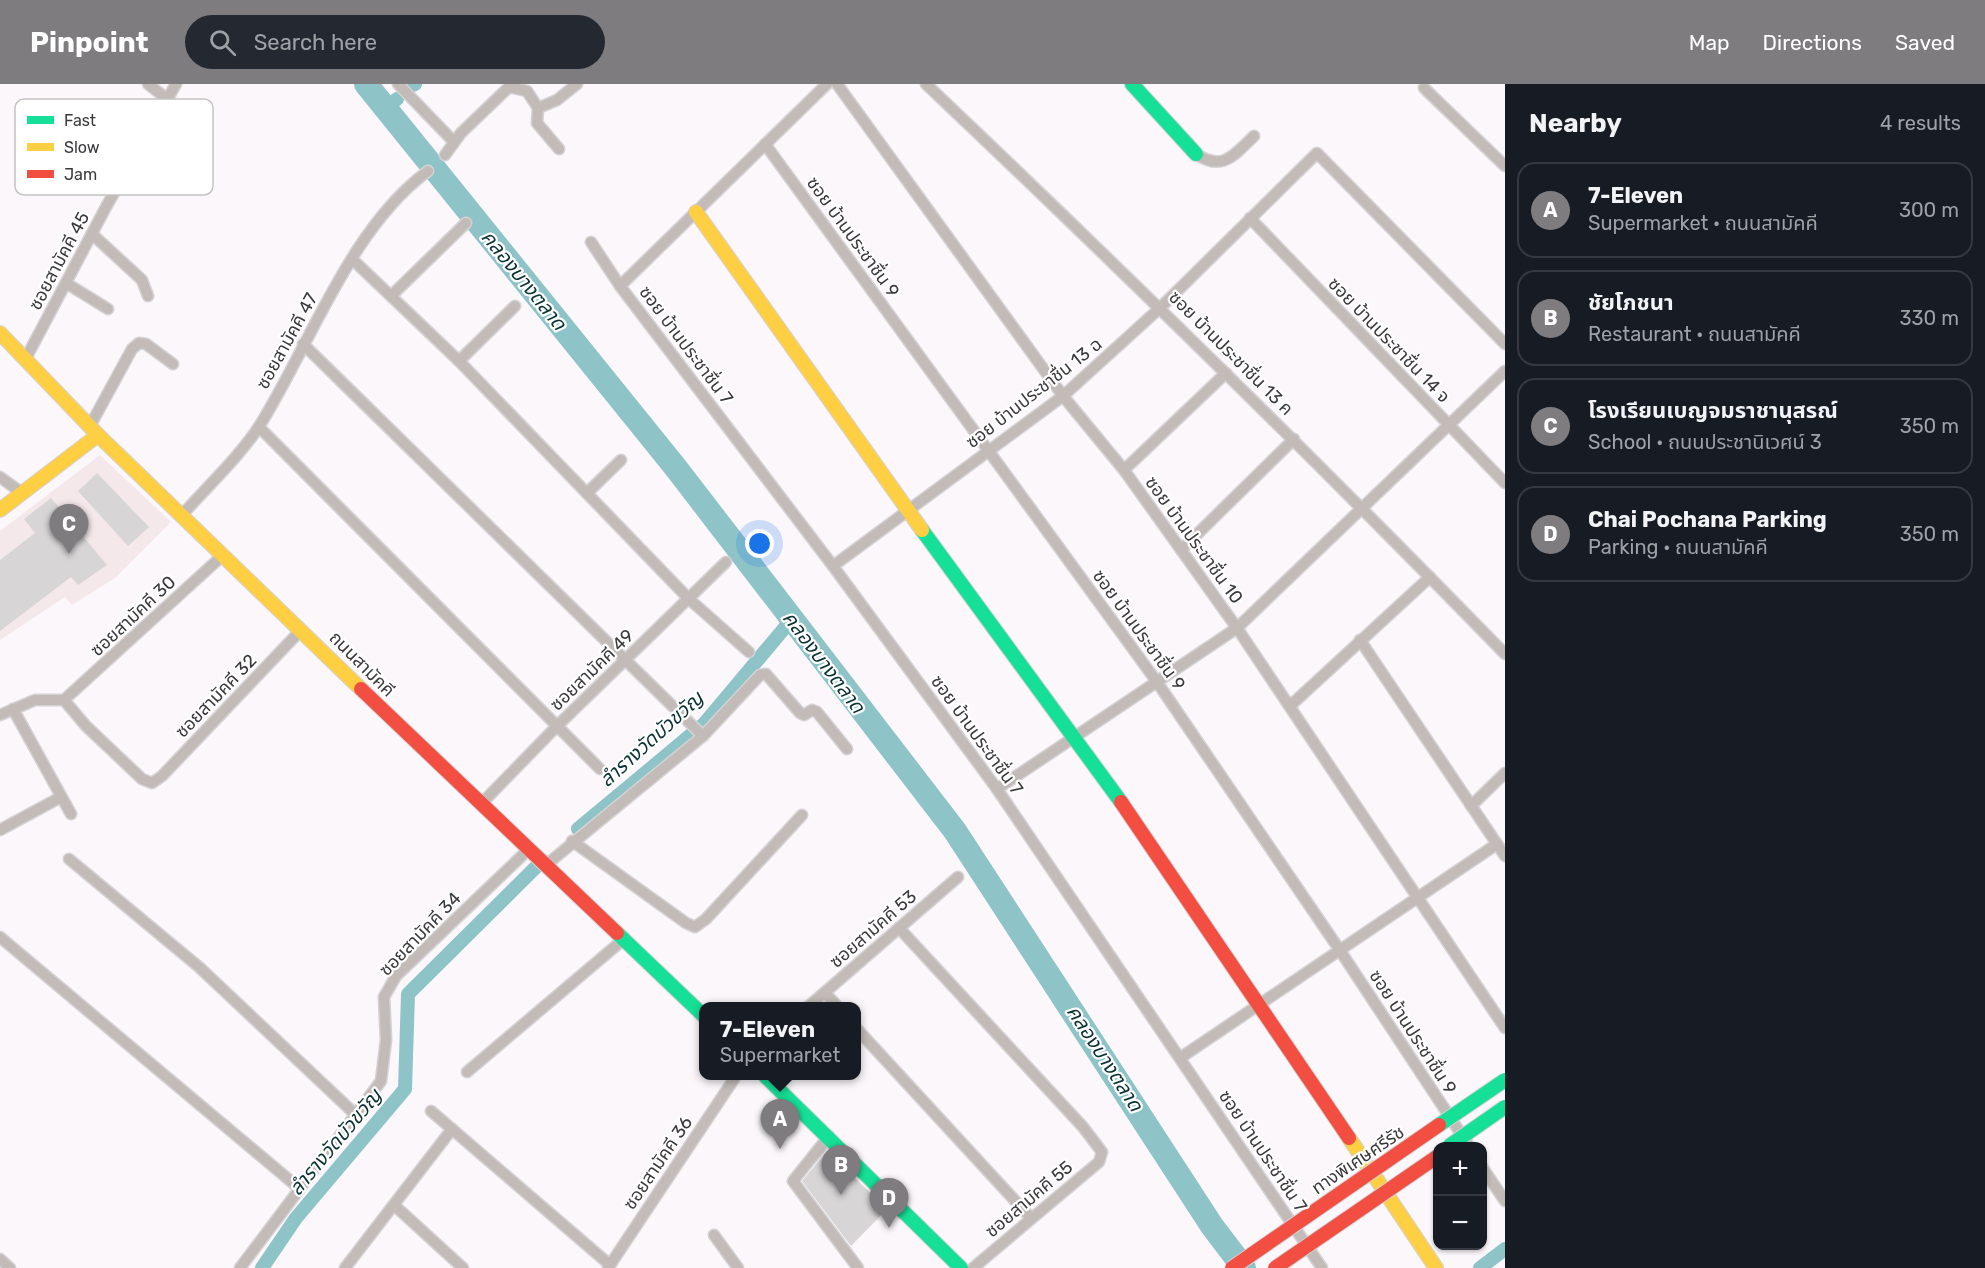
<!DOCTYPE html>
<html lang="en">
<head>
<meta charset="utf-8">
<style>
	:root { --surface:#171b24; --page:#242831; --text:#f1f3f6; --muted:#9ea1a6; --line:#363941; --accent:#7e7c7f }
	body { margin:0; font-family:Rubik,"Noto Sans Thai",sans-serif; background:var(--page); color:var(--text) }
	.controls { position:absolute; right:18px; bottom:18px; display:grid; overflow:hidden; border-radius:12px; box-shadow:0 2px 4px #0004 }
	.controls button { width:54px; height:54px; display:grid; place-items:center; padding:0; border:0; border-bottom:2px solid var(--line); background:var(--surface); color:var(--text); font:30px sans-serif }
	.you { position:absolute; left:760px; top:460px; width:21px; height:21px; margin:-15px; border:4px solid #fff; border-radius:50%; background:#1a73e8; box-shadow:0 0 0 9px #1a73e833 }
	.badge { display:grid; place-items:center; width:39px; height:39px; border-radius:50%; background:var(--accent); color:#fff; font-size:20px; font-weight:700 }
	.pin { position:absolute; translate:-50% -50px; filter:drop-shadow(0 2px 3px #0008) }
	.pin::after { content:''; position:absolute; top:32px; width:21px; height:18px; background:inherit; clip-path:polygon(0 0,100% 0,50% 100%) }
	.popup { position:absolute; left:699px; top:918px; width:162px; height:78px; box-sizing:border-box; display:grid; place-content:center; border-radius:12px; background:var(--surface); filter:drop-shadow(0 2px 4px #0005); font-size:20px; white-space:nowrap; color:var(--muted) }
	.popup b { font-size:22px; color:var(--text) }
	.popup::after { content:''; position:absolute; left:50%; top:100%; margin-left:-12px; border:12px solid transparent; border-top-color:var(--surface) }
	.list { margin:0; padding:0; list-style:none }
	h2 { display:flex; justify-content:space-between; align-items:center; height:78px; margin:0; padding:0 24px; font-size:26px }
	h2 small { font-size:20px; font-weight:400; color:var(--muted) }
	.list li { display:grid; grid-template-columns:39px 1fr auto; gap:18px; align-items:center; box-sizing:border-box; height:96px; margin:0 12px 12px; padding:0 12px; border:2px solid var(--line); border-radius:18px }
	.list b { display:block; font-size:22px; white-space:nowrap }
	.list p { margin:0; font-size:20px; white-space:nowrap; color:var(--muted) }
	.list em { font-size:20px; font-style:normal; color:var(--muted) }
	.icon { flex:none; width:33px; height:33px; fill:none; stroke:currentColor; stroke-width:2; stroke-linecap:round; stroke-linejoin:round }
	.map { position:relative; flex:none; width:1505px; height:1184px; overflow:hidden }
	header { display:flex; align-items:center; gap:36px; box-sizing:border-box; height:84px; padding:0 30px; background:var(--accent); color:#fff }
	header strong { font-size:28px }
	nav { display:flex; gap:33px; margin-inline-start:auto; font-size:21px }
	.search { width:420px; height:54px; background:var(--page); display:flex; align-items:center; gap:15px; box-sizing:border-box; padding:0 21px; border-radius:33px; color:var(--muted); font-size:22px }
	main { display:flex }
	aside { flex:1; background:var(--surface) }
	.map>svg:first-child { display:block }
	.education { fill:#f5e8eb }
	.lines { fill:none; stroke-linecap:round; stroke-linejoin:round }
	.canal { stroke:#8ec4c8; stroke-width:14 }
	.river { stroke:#8ec4c8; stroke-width:24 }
	.building { fill:#d7d5d6 }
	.street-casing { stroke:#d4d2d4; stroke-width:13 }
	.fast-casing { stroke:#d4d2d4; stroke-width:16 }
	.slow-casing { stroke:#d4d2d4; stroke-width:16 }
	.jam-casing { stroke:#d4d2d4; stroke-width:16 }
	.street { stroke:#c2bbb7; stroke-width:10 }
	.fast { stroke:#16e098; stroke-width:14 }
	.slow { stroke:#ffcf43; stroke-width:14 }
	.jam { stroke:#f24e42; stroke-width:14 }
	.fast-bridge-casing { stroke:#d4d2d4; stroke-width:16; stroke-linecap:butt }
	.jam-bridge-casing { stroke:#d4d2d4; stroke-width:16; stroke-linecap:butt }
	.fast-bridge { stroke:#16e098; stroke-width:14 }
	.jam-bridge { stroke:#f24e42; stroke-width:14 }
	.labels { text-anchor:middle; stroke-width:4.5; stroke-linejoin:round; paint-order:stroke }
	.street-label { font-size:18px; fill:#3b393c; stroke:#fff }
	.water-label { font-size:20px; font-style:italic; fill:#0b3234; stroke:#fff }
	.key { fill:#fff; stroke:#c4c4c4; stroke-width:1.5 }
	.key-label { font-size:16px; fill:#3b393c }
</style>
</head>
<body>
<header>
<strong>Pinpoint</strong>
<div class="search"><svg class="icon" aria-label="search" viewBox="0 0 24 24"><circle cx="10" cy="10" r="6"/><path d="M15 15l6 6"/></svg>Search here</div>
<nav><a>Map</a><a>Directions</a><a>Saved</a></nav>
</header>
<main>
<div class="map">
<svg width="1505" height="1184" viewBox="0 0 1505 1184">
	<rect width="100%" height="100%" fill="#fbf7fb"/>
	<polygon class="education" points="100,371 171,438 115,494 72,521 65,513 0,556 0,447"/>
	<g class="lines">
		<g class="canal">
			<polyline points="413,1 415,0"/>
			<polyline points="385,24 397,15"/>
			<polyline points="578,745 704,640 792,535"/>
			<polyline points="262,1184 296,1134 405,1005 408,910 536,783"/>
			<polyline points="1480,1184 1505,1165"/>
		</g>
		<polyline class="river" points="366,0 676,384 955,747 1212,1142 1244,1184"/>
	</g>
	<g class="building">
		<polygon points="97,389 149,443 128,462 78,407"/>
		<polygon points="51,414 107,481 78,501 71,493 0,547 0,476 35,449 24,435"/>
		<polygon points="827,1067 887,1125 851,1162 802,1097"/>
	</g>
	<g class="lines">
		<defs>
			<g id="street">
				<polyline points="148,0 167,15"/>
				<polyline points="398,0 454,58"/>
				<polyline points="837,0 1063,312 1124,386 1237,544 1505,944"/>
				<path d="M 926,0 C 1123,187 1316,376 1505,570"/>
				<polyline points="1424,4 1505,82"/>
				<polyline points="538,24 537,39 559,65"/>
				<polyline points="765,60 1157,598 1339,865 1469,1062"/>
				<path d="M 1196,70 C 1223,88 1234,71 1254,52"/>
				<polyline points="445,71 461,49 509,3 527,7 538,24 557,16 577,0"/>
				<polyline points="1250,134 1505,399"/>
				<polyline points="92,150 142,196 148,212"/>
				<polyline points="591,158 620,202 833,482 997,705 1322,1184"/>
				<polyline points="352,175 459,277 689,515 749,568"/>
				<polyline points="66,199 108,225"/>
				<polyline points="620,202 827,0"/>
				<polyline points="391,212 466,139"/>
				<polyline points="303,260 703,652"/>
				<polyline points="25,276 106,123 176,0"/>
				<polyline points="459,277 515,222"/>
				<polyline points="90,342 132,265 139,259 146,260 173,280"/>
				<polyline points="259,343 600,685"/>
				<polyline points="1124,386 1226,289"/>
				<polyline points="0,393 22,409"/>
				<polyline points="587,409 621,376"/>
				<path d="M 182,431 C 206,404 241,371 260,341 C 310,261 350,144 428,87"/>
				<polyline points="1181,466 1294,355"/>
				<polyline points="833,482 1063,312 1161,223 1317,69 1505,260"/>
				<polyline points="1360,556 1505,772"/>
				<polyline points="64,616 86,642 142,695 152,699 162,692 301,546"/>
				<polyline points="64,616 222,472"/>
				<polyline points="1290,622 1430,493"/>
				<polyline points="13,625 71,730"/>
				<polyline points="0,631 35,616 64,616"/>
				<polyline points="997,705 1237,544 1505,287"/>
				<polyline points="482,719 557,642 726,478"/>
				<polyline points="1471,722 1505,689"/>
				<polyline points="0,746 61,713"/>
				<polyline points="572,757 686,839 695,843 706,835 802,731"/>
				<polyline points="69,775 199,883 356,1031"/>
				<polyline points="546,781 703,652 760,591 766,590 800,629 804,631 812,626 817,628 847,665"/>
				<polyline points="899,844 1083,1043 1102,1068 1099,1078 973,1184"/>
				<polyline points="0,853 300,1105"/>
				<polyline points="825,909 837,922"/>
				<polyline points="809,922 958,793"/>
				<polyline points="856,944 1031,1134"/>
				<polyline points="1180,974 1497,760"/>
				<polyline points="467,988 624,855"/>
				<polyline points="431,1027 610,1181"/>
				<polyline points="829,1052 793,1097 858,1184"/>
				<polyline points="1482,1083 1505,1117"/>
				<polyline points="394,1121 463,1184"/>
				<polyline points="714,1151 738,1184"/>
				<polyline points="0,1175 10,1184"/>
				<polyline points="240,1184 381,997 386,956 384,913 396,892 529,765"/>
				<polyline points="345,1184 452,1045"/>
				<polyline points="608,1184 736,992"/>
			</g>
			<g id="fast">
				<polyline points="1132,0 1196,70"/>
				<polyline points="922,446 1121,718"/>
				<polyline points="617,849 704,932"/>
				<polyline points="765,992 961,1184"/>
			</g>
			<g id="slow">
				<polyline points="696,128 922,446"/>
				<polyline points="0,249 98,351 361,605"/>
				<polyline points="0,426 98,351"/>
				<polyline points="1349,1054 1436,1184"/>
			</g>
			<g id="jam">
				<polyline points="361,605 617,849"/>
				<polyline points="1121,718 1349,1054"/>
			</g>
		</defs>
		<use href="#street" class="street-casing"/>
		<use href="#fast" class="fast-casing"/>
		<use href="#slow" class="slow-casing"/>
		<use href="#jam" class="jam-casing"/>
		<use href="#street" class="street"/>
		<use href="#fast" class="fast"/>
		<use href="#slow" class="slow"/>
		<use href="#jam" class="jam"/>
		<defs>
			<g id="fast-bridge">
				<polyline points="1439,1041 1505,996"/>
				<polyline points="1449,1062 1505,1023"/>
			</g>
			<g id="jam-bridge">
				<polyline points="1232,1184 1439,1041"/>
				<polyline points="1275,1184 1438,1072"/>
			</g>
		</defs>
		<use href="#fast-bridge" class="fast-bridge-casing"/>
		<use href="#jam-bridge" class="jam-bridge-casing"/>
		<use href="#fast-bridge" class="fast-bridge"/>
		<use href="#jam-bridge" class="jam-bridge"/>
	</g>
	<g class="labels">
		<g class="street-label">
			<text transform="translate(853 153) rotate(54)" y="6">ซอย บ้านประชาชื่น 9</text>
			<text transform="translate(59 177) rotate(-62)" y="6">ซอยสามัคคี 45</text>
			<text transform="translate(1389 256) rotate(46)" y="6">ซอย บ้านประชาชื่น 14 จ</text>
			<text transform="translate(287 257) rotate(-61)" y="6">ซอยสามัคคี 47</text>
			<text transform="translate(686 261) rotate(53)" y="6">ซอย บ้านประชาชื่น 7</text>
			<text transform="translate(1231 269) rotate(45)" y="6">ซอย บ้านประชาชื่น 13 ค</text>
			<text transform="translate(1034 309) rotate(-38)" y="6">ซอย บ้านประชาชื่น 13 ฉ</text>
			<text transform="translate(1194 456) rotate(54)" y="6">ซอย บ้านประชาชื่น 10</text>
			<text transform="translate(133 532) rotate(-43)" y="6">ซอยสามัคคี 30</text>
			<text transform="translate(1139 546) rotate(54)" y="6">ซอย บ้านประชาชื่น 9</text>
			<text transform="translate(362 580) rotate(45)" y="6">ถนนสามัคคี</text>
			<text transform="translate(592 586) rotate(-44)" y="6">ซอยสามัคคี 49</text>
			<text transform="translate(216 612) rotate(-46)" y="6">ซอยสามัคคี 32</text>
			<text transform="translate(977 651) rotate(54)" y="6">ซอย บ้านประชาชื่น 7</text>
			<text transform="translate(873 845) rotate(-41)" y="6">ซอยสามัคคี 53</text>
			<text transform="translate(420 850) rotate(-46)" y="6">ซอยสามัคคี 34</text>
			<text transform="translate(1413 948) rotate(57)" y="6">ซอย บ้านประชาชื่น 9</text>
			<text transform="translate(1263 1067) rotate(56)" y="6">ซอย บ้านประชาชื่น 7</text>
			<text transform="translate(1358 1076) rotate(-34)" y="6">ทางพิเศษศรีรัช</text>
			<text transform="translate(658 1079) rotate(-56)" y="6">ซอยสามัคคี 36</text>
			<text transform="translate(1029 1115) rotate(-40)" y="6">ซอยสามัคคี 55</text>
		</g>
		<g class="water-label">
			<text transform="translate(524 196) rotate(51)" y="7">คลองบางตลาด</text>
			<text transform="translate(824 578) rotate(53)" y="7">คลองบางตลาด</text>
			<text transform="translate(651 655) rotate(-42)" y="7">ลำรางวัดบัวขวัญ</text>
			<text transform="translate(1105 974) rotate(57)" y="7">คลองบางตลาด</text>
			<text transform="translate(335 1058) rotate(-50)" y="7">ลำรางวัดบัวขวัญ</text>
		</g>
	</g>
	<rect x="15" y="15" width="198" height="96" rx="9" class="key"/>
	<rect x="27" y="32" width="27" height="8" fill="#16e098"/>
	<rect x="27" y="59" width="27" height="8" fill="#ffcf43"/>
	<rect x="27" y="86" width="27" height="8" fill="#f24e42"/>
	<g class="key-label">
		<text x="64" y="42">Fast</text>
		<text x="64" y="69">Slow</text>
		<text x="64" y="96">Jam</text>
	</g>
</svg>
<div class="controls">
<button>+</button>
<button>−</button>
</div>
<div class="you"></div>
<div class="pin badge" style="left:780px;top:1065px">A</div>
<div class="popup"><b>7-Eleven</b>Supermarket</div>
<div class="pin badge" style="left:841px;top:1111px">B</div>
<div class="pin badge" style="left:69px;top:470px">C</div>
<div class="pin badge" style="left:889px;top:1144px">D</div>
</div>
<aside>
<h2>Nearby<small>4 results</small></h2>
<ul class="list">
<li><span class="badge">A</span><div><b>7-Eleven</b><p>Supermarket · ถนนสามัคคี</p></div><em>300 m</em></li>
<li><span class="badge">B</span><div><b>ชัยโภชนา</b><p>Restaurant · ถนนสามัคคี</p></div><em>330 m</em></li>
<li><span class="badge">C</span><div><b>โรงเรียนเบญจมราชานุสรณ์</b><p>School · ถนนประชานิเวศน์ 3</p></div><em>350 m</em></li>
<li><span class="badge">D</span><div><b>Chai Pochana Parking</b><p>Parking · ถนนสามัคคี</p></div><em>350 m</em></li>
</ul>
</aside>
</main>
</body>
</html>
